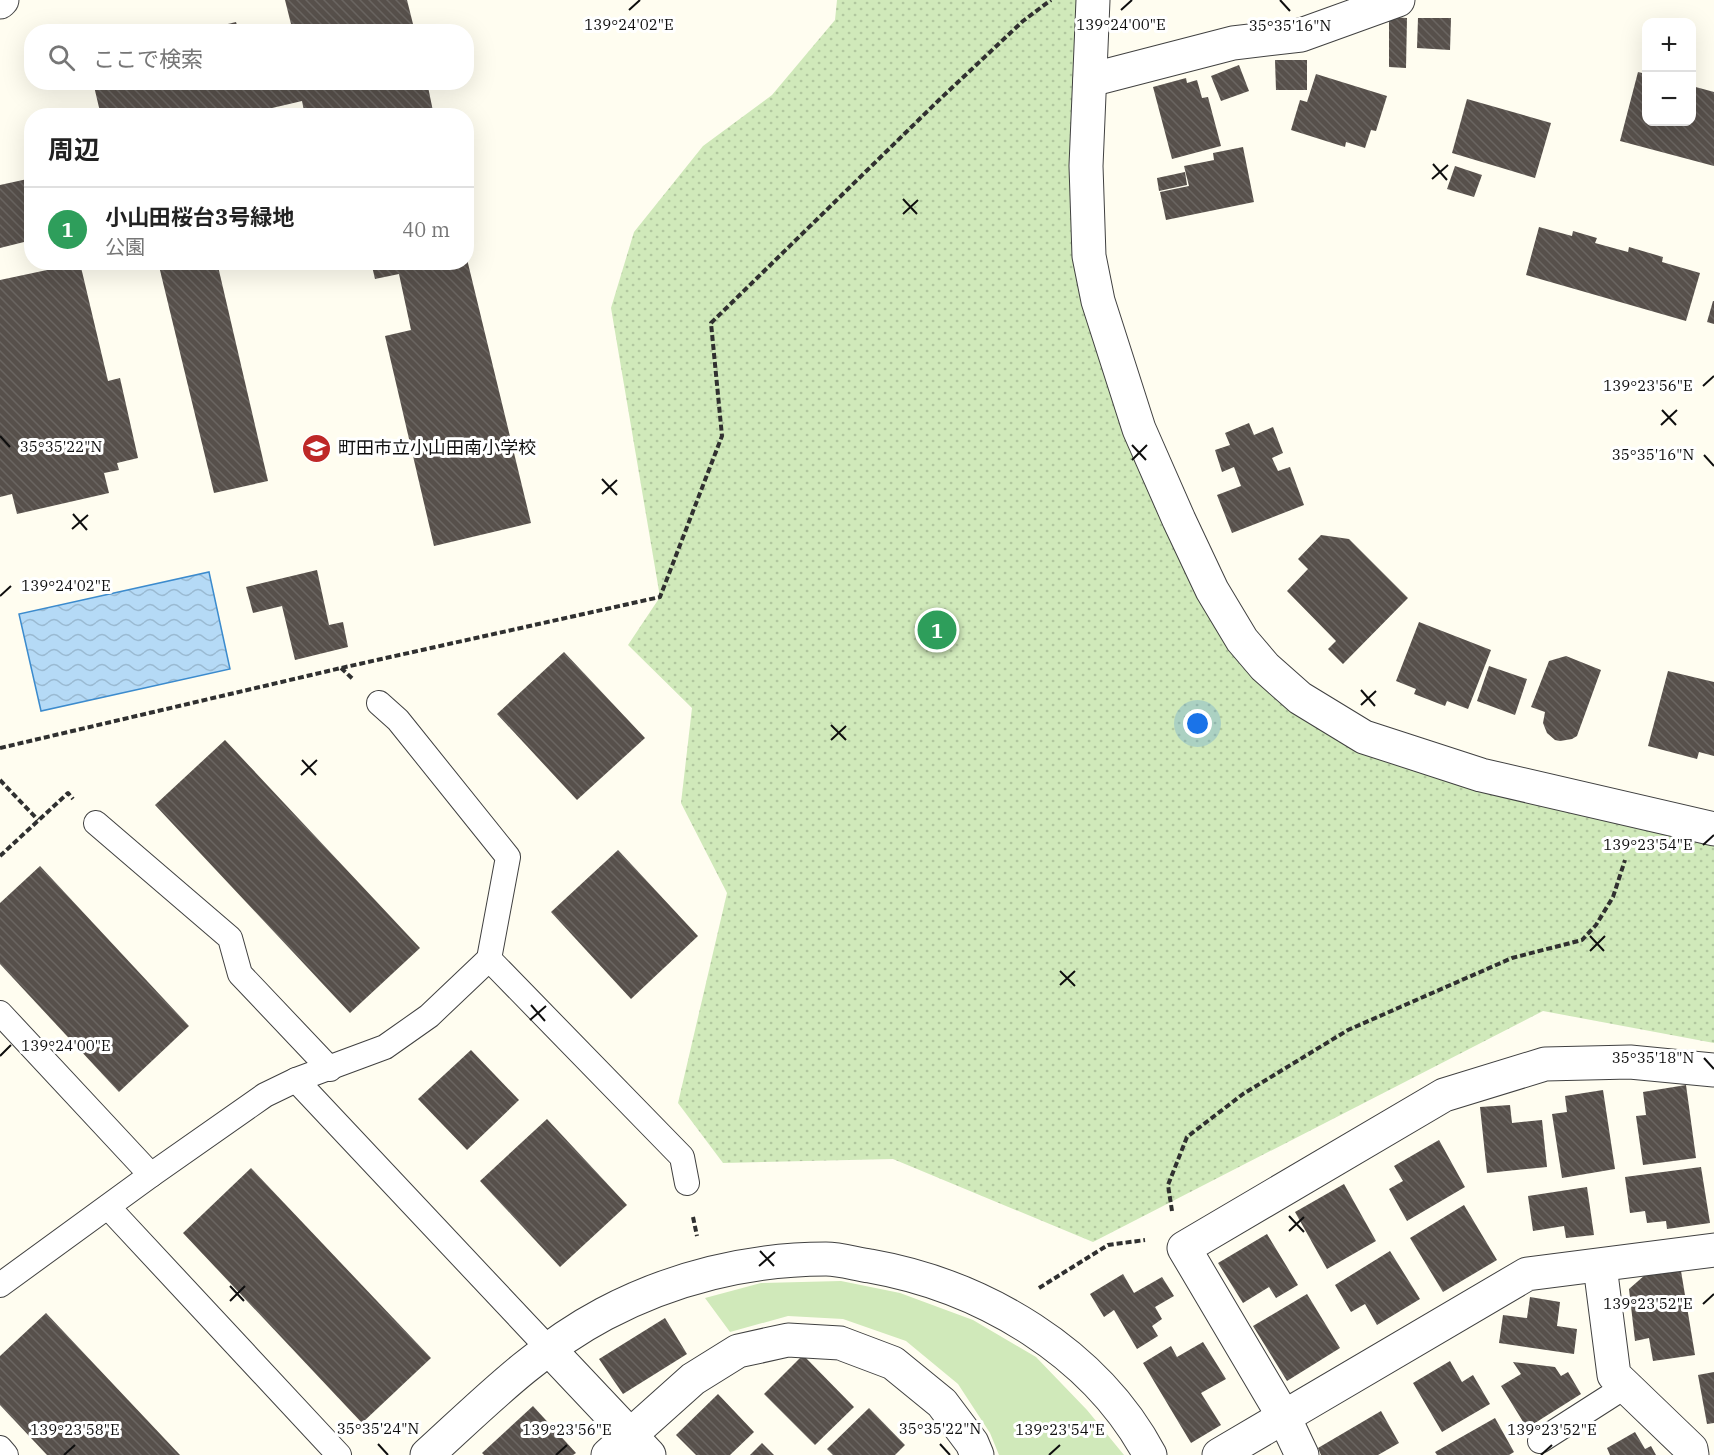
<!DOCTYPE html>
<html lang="ja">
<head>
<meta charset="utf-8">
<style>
	:root { --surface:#fff; --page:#f6f6f6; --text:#222; --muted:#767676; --line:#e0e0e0; --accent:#111827 }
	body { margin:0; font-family:"IBM Plex Serif","Noto Sans JP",serif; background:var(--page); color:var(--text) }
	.controls { position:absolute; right:18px; top:18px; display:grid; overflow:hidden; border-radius:12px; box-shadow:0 6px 24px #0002 }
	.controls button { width:54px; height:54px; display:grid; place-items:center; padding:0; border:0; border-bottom:2px solid var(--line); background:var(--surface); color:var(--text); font:30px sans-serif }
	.you { position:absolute; left:1198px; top:724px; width:21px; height:21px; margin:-15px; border:4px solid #fff; border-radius:50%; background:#1a73e8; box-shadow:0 0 0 9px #1a73e833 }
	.badge { display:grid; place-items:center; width:39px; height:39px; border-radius:50%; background:var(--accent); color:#fff; font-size:20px; font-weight:700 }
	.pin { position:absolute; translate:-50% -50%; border:3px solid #fff; box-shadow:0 2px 6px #0006 }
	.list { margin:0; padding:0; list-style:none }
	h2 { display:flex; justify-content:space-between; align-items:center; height:78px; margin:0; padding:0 24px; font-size:26px }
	h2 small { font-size:20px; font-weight:400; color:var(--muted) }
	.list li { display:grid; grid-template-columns:39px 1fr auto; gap:18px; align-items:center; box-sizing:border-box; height:84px; padding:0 24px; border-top:2px solid var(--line) }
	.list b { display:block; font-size:22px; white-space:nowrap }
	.list p { margin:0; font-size:20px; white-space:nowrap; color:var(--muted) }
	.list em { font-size:20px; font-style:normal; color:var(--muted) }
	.icon { flex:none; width:33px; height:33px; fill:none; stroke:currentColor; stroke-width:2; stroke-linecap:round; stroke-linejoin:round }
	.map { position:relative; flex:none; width:1714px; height:1455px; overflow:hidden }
	.search { position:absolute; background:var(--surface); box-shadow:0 6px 24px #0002; left:24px; top:24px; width:450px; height:66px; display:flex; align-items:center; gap:15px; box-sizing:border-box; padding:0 21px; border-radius:24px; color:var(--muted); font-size:22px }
	.panel { position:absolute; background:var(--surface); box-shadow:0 6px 24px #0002; left:24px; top:108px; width:450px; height:162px; border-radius:24px }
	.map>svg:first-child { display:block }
	.grass { fill:#d0e9ba }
	.park { fill:url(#park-dots) }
	.water { fill:url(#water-waves); stroke:#3c8bcd; stroke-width:1.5 }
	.building { fill:url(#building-back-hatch) }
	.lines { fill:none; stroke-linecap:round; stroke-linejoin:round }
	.service-casing { stroke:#414141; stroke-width:26 }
	.minor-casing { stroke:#414141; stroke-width:35 }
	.tertiary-casing { stroke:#414141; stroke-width:35 }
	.path { stroke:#303030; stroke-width:4; stroke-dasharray:6 3; stroke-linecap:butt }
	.service { stroke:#fff; stroke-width:24 }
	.minor { stroke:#fff; stroke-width:33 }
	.tertiary { stroke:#fff; stroke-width:33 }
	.ticks { fill:none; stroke:#0e0e0e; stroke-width:2 }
	.labels { text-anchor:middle; stroke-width:6; stroke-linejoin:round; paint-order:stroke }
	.poi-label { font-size:18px; fill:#0e0e0e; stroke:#fff; text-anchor:start }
	.ticks-label { font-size:15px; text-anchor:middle; fill:#0e0e0e; stroke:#fff; stroke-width:6; stroke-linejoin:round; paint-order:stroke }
</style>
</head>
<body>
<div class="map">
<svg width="1714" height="1455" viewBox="0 0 1714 1455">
	<defs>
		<pattern id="park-dots" width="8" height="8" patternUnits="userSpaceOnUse" patternTransform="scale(1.5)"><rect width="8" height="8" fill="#d0e9ba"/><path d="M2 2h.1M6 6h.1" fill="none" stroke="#b1c79f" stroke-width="1.8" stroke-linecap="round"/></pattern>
		<pattern id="water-waves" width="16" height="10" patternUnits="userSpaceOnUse" patternTransform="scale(1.5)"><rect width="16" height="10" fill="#b5daf6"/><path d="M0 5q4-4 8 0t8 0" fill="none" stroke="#9abad2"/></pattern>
		<pattern id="building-back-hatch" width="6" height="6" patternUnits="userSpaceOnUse" patternTransform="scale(1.5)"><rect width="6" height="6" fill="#57504b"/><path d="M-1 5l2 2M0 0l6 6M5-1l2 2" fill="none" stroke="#6a6561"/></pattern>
	</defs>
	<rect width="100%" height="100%" fill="#fffdf0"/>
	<polygon class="grass" points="841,1281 900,1293 973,1320 1036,1357 1087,1410 1124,1455 999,1455 990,1433 958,1384 906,1341 843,1319 788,1316 730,1332 705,1298 761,1283"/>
	<polygon class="park" points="837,0 1093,0 1089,256 1212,590 1329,717 1714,829 1714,1043 1543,1011 1093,1242 893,1159 723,1163 678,1103 727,893 681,803 692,708 628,645 660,597 611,308 634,232 703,146 772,95 835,20"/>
	<polygon class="water" points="209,572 230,669 41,711 19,614"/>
	<g class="building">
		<polygon points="285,0 407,0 415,32 293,32"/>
		<polygon points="1389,17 1407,18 1406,68 1389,67"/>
		<polygon points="1418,18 1451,18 1450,50 1417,48"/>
		<polygon points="236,22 239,32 200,32 199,31"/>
		<polygon points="1275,60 1307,60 1307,90 1276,90"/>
		<polygon points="1239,65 1249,91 1221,101 1211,76"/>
		<polygon points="1638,72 1646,74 1646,122 1692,122 1692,86 1714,92 1714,166 1620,141"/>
		<polygon points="1316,74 1387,96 1376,131 1371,130 1365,148 1346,142 1345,147 1291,130 1300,100 1307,102"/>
		<polygon points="1186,78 1187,83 1197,80 1202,98 1208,97 1221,146 1172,159 1153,87"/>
		<polygon points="93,82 272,82 273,85 285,82 427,82 434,116 305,116 302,101 238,116 101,116"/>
		<polygon points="1467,99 1551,123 1535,178 1452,153"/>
		<polygon points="1243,147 1254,202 1166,220 1160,192 1189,186 1184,166 1214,160 1213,153"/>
		<polygon points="1455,166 1482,175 1474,197 1447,189"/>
		<polygon points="1185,172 1187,185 1159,191 1157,178"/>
		<polygon points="32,178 32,240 0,248 0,185"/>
		<polygon points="1539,227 1572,236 1573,231 1597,238 1595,243 1628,252 1629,247 1663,257 1662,262 1700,273 1686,321 1526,275"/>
		<polygon points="466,255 531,523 434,546 385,336 411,330 399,274 375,279 371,262 466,262"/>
		<polygon points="158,262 217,262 268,481 214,493"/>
		<polygon points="80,263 108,381 120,378 138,458 117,463 119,470 104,473 109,493 17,514 12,494 0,497 0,280"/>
		<polygon points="1713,301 1714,301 1714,324 1707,322"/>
		<polygon points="1249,423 1254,435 1273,427 1283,453 1272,458 1278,471 1290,467 1304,505 1232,533 1217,495 1241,486 1234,467 1222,472 1215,450 1230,445 1225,433"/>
		<polygon points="1321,535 1349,539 1408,598 1343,664 1328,649 1336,641 1287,591 1308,569 1298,559"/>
		<polygon points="317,570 329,625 343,622 348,647 295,660 282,606 253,613 246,587"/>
		<polygon points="1419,622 1491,650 1468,709 1447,701 1445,706 1414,694 1416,689 1396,681"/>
		<polygon points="564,652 645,738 577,800 497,714"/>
		<polygon points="1566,656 1601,670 1577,736 1572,739 1560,741 1555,740 1547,733 1543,723 1545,712 1531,707 1549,661"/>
		<polygon points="1489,666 1527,679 1515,715 1477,701"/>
		<polygon points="1668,671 1714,682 1714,756 1699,752 1697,759 1648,746"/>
		<polygon points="225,740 420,948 350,1013 155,805"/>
		<polygon points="618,850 698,936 631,999 551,912"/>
		<polygon points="40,866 189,1026 119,1092 0,964 0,903"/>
		<polygon points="471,1050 519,1100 467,1150 418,1099"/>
		<polygon points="1686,1085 1696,1158 1643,1165 1636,1116 1646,1115 1643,1092"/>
		<polygon points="1603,1090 1615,1169 1562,1178 1552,1114 1567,1112 1565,1096"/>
		<polygon points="1510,1105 1512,1123 1542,1120 1547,1167 1487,1173 1480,1107"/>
		<polygon points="547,1119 627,1205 560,1267 480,1181"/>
		<polygon points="1439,1140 1465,1187 1407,1221 1389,1189 1403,1181 1394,1166"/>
		<polygon points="1701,1167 1710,1223 1667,1229 1666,1221 1647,1223 1645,1211 1630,1213 1625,1177"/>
		<polygon points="251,1168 431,1358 362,1423 183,1233"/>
		<polygon points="1344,1184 1376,1241 1327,1269 1295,1212"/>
		<polygon points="1587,1187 1594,1235 1566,1238 1564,1226 1533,1231 1528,1196"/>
		<polygon points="1464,1205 1497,1260 1443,1292 1410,1238"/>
		<polygon points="1267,1234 1298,1285 1276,1298 1269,1287 1243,1303 1218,1263"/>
		<polygon points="1390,1251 1420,1299 1377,1325 1365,1304 1351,1312 1335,1285"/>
		<polygon points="1681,1271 1695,1355 1653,1361 1649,1338 1635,1341 1629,1289 1645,1275"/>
		<polygon points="1123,1274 1134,1293 1162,1277 1174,1296 1155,1307 1162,1319 1152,1326 1158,1336 1137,1349 1114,1310 1104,1317 1090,1294"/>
		<polygon points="1307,1294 1340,1348 1287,1381 1253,1326"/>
		<polygon points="1530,1297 1560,1302 1557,1326 1577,1329 1574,1354 1499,1343 1503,1315 1527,1318"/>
		<polygon points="46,1313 180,1455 47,1455 0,1405 0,1356"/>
		<polygon points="665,1318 687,1354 623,1394 599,1359"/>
		<polygon points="1203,1342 1226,1379 1201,1393 1221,1425 1191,1443 1143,1363 1171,1346 1177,1357"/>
		<polygon points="803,1355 854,1407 815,1445 764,1394"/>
		<polygon points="1450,1361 1462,1382 1473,1375 1490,1404 1442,1432 1413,1383"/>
		<polygon points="1513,1362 1555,1367 1561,1376 1568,1372 1581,1394 1527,1428 1501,1386 1521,1374"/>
		<polygon points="1714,1372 1714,1423 1707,1424 1698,1375"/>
		<polygon points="718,1394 754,1432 730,1455 696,1455 676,1435"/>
		<polygon points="533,1406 576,1453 573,1455 484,1455 482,1453"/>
		<polygon points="869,1408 905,1445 895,1455 833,1455 827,1449"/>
		<polygon points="1381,1411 1399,1443 1378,1455 1321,1455 1318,1448"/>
		<polygon points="1495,1418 1514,1452 1509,1455 1437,1455 1435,1452"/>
		<polygon points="1635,1432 1645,1449 1651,1446 1656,1455 1610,1455 1607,1448"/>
		<polygon points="762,1443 774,1455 750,1455"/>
	</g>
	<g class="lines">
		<defs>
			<g id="service">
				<polyline points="96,823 230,938 240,974 330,1069"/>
				<polyline points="489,959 682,1157 687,1183"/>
				<polyline points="0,1013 151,1175"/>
				<polyline points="296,1080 548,1348"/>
				<polyline points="108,1207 339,1455"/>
				<polyline points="0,1285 151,1175 265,1095 296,1080 385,1047 429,1016 489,959 508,857 398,720 379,703"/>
				<polyline points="1540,1441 1626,1386"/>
				<polyline points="0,1448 6,1455"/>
			</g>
			<g id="minor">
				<polyline points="1093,0 1086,166 1089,256 1098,301 1139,429 1179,520 1212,590 1242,640 1265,667 1300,698 1364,737 1481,775 1714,829"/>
				<polyline points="1090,80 1233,43 1301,35 1398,0"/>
				<polyline points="1600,1266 1614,1375 1691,1449 1692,1455"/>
				<polyline points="548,1348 649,1455"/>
				<polyline points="608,1455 693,1379 738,1351 788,1340 840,1343 893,1363 942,1403 972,1443 977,1455"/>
				<polyline points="1219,1455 1527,1274 1714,1250"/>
				<polyline points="1302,1455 1284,1417 1184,1248 1444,1095 1545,1064 1630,1062 1714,1070"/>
			</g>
			<g id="tertiary">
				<polyline points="0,2 2,0"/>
				<path d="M 427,1455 C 483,1404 536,1350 604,1314 C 672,1278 749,1259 826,1259 C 840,1259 856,1264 870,1266 C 983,1286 1095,1352 1150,1455"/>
			</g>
		</defs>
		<use href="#service" class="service-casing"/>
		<use href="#minor" class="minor-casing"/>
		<use href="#tertiary" class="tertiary-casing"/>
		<g class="path">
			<polyline points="341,668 354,680"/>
			<polyline points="0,748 341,668 660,597 722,436 711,323 939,100 1023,21 1051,0"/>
			<polyline points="0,780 38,820"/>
			<polyline points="0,856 68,793 73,799"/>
			<polyline points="1172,1211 1168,1185 1187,1137 1243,1094 1348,1030 1512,958 1582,940 1596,925 1613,897 1625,860"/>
			<polyline points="693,1217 697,1236"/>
			<polyline points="1039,1288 1108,1245 1145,1240"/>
		</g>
		<use href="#service" class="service"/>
		<use href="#minor" class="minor"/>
		<use href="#tertiary" class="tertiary"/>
	</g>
	<path class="ticks" d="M 1280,0 L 1290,11M 629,10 L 640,0M 1121,10 L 1132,0M 1433,164 L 1447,180M 1432,179 L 1448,165M 903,199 L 917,214M 903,214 L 918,200M 1703,386 L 1714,376M 1662,410 L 1676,425M 1661,425 L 1677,410M 0,436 L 10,447M 1132,445 L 1146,460M 1704,455 L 1714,466M 1132,460 L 1147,445M 602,479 L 617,495M 602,494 L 617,480M 73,514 L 87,530M 72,529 L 88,515M 0,596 L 11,586M 1361,690 L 1375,706M 1361,705 L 1376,691M 831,725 L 846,740M 831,740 L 846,726M 302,760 L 316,775M 301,775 L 317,760M 1703,845 L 1714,835M 1590,936 L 1604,951M 1590,951 L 1605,936M 1060,971 L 1075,986M 1060,985 L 1075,971M 531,1005 L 545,1021M 530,1020 L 546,1006M 0,1056 L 11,1045M 1704,1058 L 1714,1069M 1289,1216 L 1304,1232M 1289,1231 L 1304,1217M 760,1251 L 774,1266M 759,1266 L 775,1252M 230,1286 L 244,1301M 230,1301 L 245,1286M 1703,1304 L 1714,1294M 378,1444 L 388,1455M 940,1444 L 950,1455M 64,1455 L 75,1445M 556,1455 L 567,1445M 1049,1455 L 1060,1445M 1541,1455 L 1552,1445"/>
	<defs>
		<symbol id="school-disc" viewBox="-11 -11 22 22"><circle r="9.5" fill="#be2827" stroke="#fff"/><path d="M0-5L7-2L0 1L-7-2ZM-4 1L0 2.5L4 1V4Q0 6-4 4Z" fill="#fff"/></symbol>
	</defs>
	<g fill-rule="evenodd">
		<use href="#school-disc" x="300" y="432" width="33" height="33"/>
	</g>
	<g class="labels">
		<g class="poi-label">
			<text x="338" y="454">町田市立小山田南小学校</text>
		</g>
	</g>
	<g class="ticks-label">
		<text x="629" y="30">139°24'02"E</text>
		<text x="1121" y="30">139°24'00"E</text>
		<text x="1290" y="31">35°35'16"N</text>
		<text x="1648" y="391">139°23'56"E</text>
		<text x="61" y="452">35°35'22"N</text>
		<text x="1653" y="460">35°35'16"N</text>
		<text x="66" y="591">139°24'02"E</text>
		<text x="1648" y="850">139°23'54"E</text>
		<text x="66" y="1051">139°24'00"E</text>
		<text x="1653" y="1063">35°35'18"N</text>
		<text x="1648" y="1309">139°23'52"E</text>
		<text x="378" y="1434">35°35'24"N</text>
		<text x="940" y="1434">35°35'22"N</text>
		<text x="75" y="1435">139°23'58"E</text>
		<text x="567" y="1435">139°23'56"E</text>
		<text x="1060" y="1435">139°23'54"E</text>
		<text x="1552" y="1435">139°23'52"E</text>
	</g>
</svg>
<div class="controls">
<button>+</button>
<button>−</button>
</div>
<div class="you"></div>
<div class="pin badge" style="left:937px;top:630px;background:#2e9e5b">1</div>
<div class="search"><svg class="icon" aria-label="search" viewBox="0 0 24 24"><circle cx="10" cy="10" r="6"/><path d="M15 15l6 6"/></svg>ここで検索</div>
<section class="panel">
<h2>周辺<small></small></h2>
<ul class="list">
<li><span class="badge" style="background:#2e9e5b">1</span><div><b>小山田桜台3号緑地</b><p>公園</p></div><em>40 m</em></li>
</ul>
</section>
</div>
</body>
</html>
